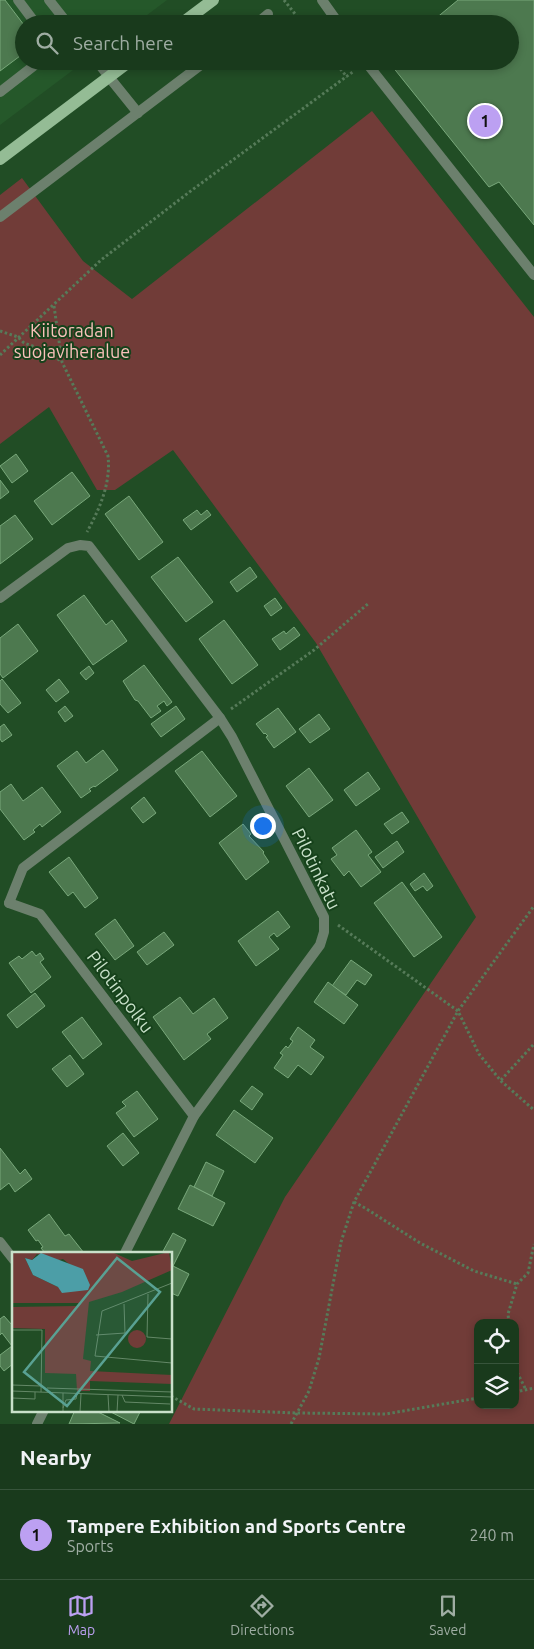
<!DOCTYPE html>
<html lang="en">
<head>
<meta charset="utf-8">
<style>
	:root { --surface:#193a1c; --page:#264529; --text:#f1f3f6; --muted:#9fada3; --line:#37543b; --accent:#bca0f2 }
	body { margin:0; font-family:Ubuntu,sans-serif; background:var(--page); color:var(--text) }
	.controls { position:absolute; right:15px; bottom:15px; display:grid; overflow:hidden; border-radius:10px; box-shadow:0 2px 8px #0003 }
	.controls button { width:45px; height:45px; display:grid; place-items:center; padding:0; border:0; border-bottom:1px solid var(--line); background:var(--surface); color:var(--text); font:25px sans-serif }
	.you { position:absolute; left:262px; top:825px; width:18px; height:18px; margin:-12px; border:4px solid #fff; border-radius:50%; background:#1a73e8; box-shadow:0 0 0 8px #1a73e833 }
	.badge { display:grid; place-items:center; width:32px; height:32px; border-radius:50%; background:var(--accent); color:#111; font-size:16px; font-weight:700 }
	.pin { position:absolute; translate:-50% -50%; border:2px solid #fff; box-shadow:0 1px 5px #0006 }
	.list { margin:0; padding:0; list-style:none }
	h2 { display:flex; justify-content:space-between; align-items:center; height:65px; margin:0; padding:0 20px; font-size:21px }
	h2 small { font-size:16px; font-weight:400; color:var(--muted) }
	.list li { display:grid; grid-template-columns:32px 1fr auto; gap:15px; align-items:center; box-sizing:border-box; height:90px; padding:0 20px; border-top:1px solid var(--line) }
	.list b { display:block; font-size:19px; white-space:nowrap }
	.list p { margin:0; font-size:16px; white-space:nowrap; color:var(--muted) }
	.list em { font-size:16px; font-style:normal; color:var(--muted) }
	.icon { flex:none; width:28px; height:28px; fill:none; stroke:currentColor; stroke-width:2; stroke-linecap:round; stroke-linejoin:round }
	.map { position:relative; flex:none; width:534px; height:1424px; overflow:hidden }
	.search { position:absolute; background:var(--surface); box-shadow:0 2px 8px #0003; left:15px; right:15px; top:15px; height:55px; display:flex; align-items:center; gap:12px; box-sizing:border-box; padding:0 18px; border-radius:28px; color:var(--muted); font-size:19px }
	.sheet { height:155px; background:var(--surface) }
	nav { display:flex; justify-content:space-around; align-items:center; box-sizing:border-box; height:70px; border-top:1px solid var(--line); background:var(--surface); font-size:14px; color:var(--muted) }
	nav a { display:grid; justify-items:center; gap:2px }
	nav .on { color:var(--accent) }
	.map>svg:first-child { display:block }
	.built { fill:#25582a }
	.green { fill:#713c38; fill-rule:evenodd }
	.building { fill:#4d794f; stroke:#79a87b }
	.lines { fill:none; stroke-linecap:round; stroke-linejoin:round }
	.path { stroke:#567b59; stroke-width:3; stroke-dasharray:2.5 2.5; stroke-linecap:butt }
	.lane { stroke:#6c806d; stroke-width:10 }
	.street { stroke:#6c806d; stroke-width:10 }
	.primary { stroke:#94bc95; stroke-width:12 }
	.labels { text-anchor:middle; stroke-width:4; stroke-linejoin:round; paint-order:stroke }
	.park-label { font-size:18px; fill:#fac1bb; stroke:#16421b }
	.street-label { font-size:18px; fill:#c9e1ca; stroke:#16421b }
	.inset-road { fill:none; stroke:#648867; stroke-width:1 }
	.view { fill:#59a193; fill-opacity:0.15; stroke:#59a193; stroke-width:2.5 }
	.inset-edge { fill:none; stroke:#c9e1ca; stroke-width:2.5 }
</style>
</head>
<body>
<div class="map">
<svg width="534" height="1424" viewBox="0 0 534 1424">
	<rect width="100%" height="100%" fill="#214d25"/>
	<polygon class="built" points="0,0 167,0 135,24 24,24 24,61 85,61 0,125"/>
	<path class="green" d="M 372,111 L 534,317 L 534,1424 L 169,1424 L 285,1197 L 476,917 L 316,643 L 173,450 L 115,490 L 97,490 L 49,407 L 0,444 L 0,195 L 22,178 L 83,261 L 132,299 ZM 478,1323 L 515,1323 L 515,1405 L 478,1405 Z"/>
	<g class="building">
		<polygon points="0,0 5,0 24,25 24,53 0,71"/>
		<polygon points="458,0 534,0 534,225 499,182 489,187 388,61 510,61 510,24 429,24"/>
		<polygon points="16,454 28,471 12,483 0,466"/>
		<polygon points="72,472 90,496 52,525 34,501"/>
		<polygon points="0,480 9,492 0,499"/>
		<polygon points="129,496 163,542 139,560 105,514"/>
		<polygon points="197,510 201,515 207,510 211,515 191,530 183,520"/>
		<polygon points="15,515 33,539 0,564 0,526"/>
		<polygon points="178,557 213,602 186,622 151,577"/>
		<polygon points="250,567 257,577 237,592 230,582"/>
		<polygon points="84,595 106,625 112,620 127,641 93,665 57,615"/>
		<polygon points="275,598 282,608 271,616 264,606"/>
		<polygon points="224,620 258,665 232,684 199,639"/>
		<polygon points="18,624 38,651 3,678 0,674 0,638"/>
		<polygon points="294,627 300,635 280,650 272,639 284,631 286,634"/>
		<polygon points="144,665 172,702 167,706 164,701 157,706 161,711 151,718 138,701 135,700 123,681"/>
		<polygon points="89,666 94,673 86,680 80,673"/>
		<polygon points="2,679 21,703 8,713 0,704 0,681"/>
		<polygon points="59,679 69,692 56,702 46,690"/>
		<polygon points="65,706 73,716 65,722 58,712"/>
		<polygon points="176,706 185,719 161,737 151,724"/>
		<polygon points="278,708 296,732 274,748 266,737 268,736 265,733 264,734 256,724"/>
		<polygon points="319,714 330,729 310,743 299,729"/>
		<polygon points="4,724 12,735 2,742 0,739 0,727"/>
		<polygon points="103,750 118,770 95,787 94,786 89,789 91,791 81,798 57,766 77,751 86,763"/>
		<polygon points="202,751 237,796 210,817 175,771"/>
		<polygon points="309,768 333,800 309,817 286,786"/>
		<polygon points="368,772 380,789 356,806 344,790"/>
		<polygon points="11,784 23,801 42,787 61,812 42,827 40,824 33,830 35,832 24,840 0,809 0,792"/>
		<polygon points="144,797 156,813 143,823 131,808"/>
		<polygon points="402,812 409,822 392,834 384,824"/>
		<polygon points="243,824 251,834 249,836 264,852 263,853 269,862 246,880 219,843"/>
		<polygon points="356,830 372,852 368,855 381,872 361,887 349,871 344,876 331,859 337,855 332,848"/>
		<polygon points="397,841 404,852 383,868 375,857"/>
		<polygon points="69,857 98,898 85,908 73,892 68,896 49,872"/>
		<polygon points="424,873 433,886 427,891 423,886 415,891 410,884"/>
		<polygon points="402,882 442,937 414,957 374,903"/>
		<polygon points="278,911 290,927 277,937 274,933 269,937 279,949 256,966 238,941"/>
		<polygon points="115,919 134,946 115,960 95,934"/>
		<polygon points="164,932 174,945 147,965 137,952"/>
		<polygon points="32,951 36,956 40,953 44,959 40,962 51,977 31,993 9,963 19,956 22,959"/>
		<polygon points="351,960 372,975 365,985 357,980 346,995 332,986"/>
		<polygon points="328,982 358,1005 344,1024 314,1002"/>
		<polygon points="35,993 45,1006 17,1028 7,1015"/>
		<polygon points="180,997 193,1014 214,998 228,1018 207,1034 211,1039 184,1060 153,1017"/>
		<polygon points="82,1017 102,1044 83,1059 62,1032"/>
		<polygon points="298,1027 315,1040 310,1047 324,1057 311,1075 298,1065 288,1078 274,1068 283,1055 280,1053 286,1046 288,1048 293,1041 290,1039"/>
		<polygon points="70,1055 84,1074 67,1087 52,1069"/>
		<polygon points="252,1086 263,1094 252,1110 240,1101"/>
		<polygon points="137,1091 158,1119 134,1137 116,1113 126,1106 122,1102"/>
		<polygon points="234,1110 273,1138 255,1163 216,1135"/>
		<polygon points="123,1133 139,1153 123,1166 107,1146"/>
		<polygon points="0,1148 20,1174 25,1169 32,1179 15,1192 9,1183 0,1190"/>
		<polygon points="206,1162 224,1171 212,1196 194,1187"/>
		<polygon points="190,1185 225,1203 213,1226 178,1209"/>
		<polygon points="49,1214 65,1236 69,1234 84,1253 45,1253 41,1248 43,1247 38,1240 36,1241 28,1230"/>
		<polygon points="173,1233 186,1240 173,1266 171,1265 171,1253 162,1253"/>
		<polygon points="171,1265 189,1274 178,1296 171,1293"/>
		<polygon points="4,1316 12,1325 14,1324 14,1363 4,1371 0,1366 0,1355 12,1346 2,1333 0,1335 0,1319"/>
		<polygon points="75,1410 94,1410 120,1423 69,1424"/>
		<polygon points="107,1410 141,1410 134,1424"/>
	</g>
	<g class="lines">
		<g class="path">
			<polyline points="284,0 303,24"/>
			<polyline points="334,61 347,77"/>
			<path d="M 54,306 L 62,362 L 108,456 C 111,483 100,508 87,532"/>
			<polyline points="0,331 18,337 24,343 44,350 61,361"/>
			<polyline points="0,355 101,260 192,190 354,71"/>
			<polyline points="231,709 314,650 369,603"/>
			<polyline points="338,925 458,1011 479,1054 501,1081 534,1110"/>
			<polyline points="501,1080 534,1044"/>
			<polyline points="354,1202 365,1208 420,1243 474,1271 517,1284"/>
			<polyline points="509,1323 508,1314 517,1284 528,1273 534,1244"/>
			<polyline points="515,1368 526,1390"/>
			<polyline points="515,1392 534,1388"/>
			<polyline points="171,1396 194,1409 297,1413 386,1414 478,1398"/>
			<polyline points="291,1424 309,1391 319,1358 341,1242 354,1202 458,1011 534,906"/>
		</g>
		<g class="lane">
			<polyline points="18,0 36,24"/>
			<polyline points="322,0 339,24"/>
			<polyline points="256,24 268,14"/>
			<polyline points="365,61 534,275"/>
			<polyline points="109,77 138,113"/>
			<polyline points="0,92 40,61"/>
			<polyline points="0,217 206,61"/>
			<polyline points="9,903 23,868 220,718"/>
		</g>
		<g class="street">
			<polyline points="49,0 68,24"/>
			<polyline points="97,61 109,77"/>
			<polyline points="0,598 68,548 80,545 89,546 220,718 232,737 324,917 324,932 320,945 194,1116 125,1253"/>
			<polyline points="9,903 40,914 194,1116"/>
			<polyline points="0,1242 14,1260"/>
			<polyline points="37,1424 44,1410"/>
		</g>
		<g class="primary">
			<polyline points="181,24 213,0"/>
			<polyline points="0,159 130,61"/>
		</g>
	</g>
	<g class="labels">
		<g class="park-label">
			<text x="72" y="337">Kiitoradan<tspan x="72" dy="21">suojaviheralue</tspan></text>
		</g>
		<g class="street-label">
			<text transform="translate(316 869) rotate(64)" y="6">Pilotinkatu</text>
			<text transform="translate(120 992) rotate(53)" y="6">Pilotinpolku</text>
		</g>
	</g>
	<g transform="translate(12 1252)">
		<rect width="160" height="160" fill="#214d25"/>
		<path d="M 0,0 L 100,0 L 120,9 L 157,0 L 160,18 L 110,40 L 77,50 L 71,107 L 79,109 L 78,119 L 160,123 L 160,132 L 78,129 L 78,139 L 65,139 L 64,122 L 33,121 L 33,77 L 0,76 L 0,55 L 65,54 L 67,51 L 0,51 ZM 25,2 L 43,9 L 51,7 L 63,17 L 71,17 L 74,38 L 46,35 L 21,23 L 13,6 L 20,8 ZM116 87a9 9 0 1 1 18 0a9 9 0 1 1-18 0Z" fill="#713c38" fill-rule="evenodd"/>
		<path d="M 29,1 L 71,17 L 78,33 L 76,38 L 50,41 L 46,35 L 21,23 L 13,6 L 20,8 Z" fill="#4c9ea7"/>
		<path class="inset-road" d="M 160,31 L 90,59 L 83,104 L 160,111M 136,42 L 135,85 L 160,87M 0,78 L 30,78 L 29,140M 84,83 L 113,81 L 112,52M 0,133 L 29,134M 35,136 L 160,140M 0,139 L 160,145M 96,143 L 97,160M 110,143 L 113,150 L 158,152M 0,146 L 23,147 L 23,140M 51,156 L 54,148 L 64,147 L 65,142M 51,160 L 51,141M 68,160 L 69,142M 105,160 L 106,143"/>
		<path class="view" d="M 105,6 L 148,40 L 55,154 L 12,120 Z"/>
		<rect width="160" height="160" class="inset-edge"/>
	</g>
</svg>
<div class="controls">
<button><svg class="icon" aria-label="locate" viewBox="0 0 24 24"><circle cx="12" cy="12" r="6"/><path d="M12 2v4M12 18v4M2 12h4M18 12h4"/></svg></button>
<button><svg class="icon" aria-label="layers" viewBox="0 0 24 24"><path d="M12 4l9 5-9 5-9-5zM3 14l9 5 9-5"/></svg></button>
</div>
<div class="you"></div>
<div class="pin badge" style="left:485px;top:121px">1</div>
<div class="search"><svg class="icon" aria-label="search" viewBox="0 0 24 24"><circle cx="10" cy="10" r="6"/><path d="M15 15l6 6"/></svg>Search here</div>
</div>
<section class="sheet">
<h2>Nearby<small></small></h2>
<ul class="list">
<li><span class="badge">1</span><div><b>Tampere Exhibition and Sports Centre</b><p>Sports</p></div><em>240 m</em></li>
</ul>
</section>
<nav>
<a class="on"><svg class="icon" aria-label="map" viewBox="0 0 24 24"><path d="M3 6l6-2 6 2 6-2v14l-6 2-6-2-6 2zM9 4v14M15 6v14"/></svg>Map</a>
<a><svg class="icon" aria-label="directions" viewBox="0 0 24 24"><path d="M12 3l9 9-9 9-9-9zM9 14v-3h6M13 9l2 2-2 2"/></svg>Directions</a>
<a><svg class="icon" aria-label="saved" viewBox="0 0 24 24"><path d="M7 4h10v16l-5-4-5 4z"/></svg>Saved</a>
</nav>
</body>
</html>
